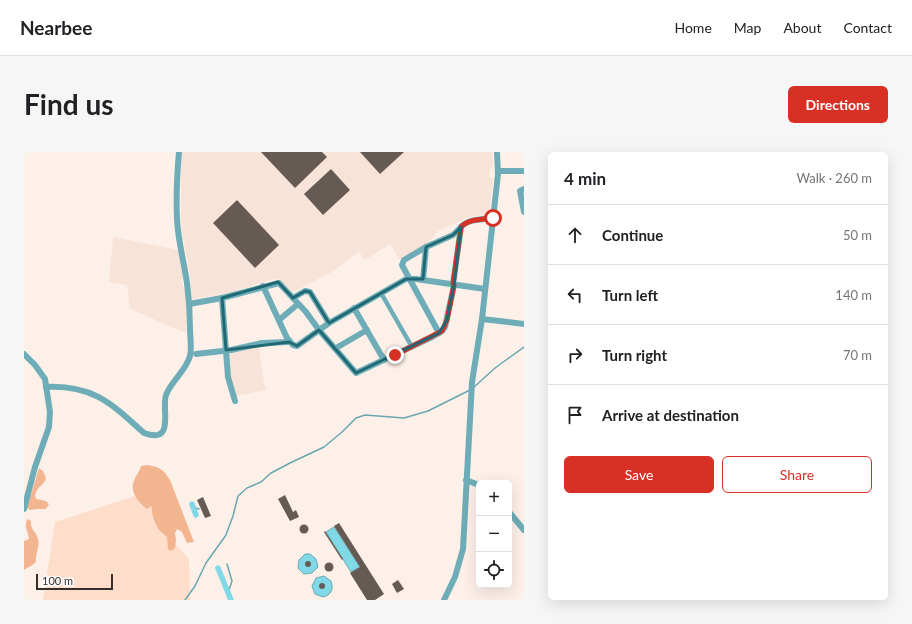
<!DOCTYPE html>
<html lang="en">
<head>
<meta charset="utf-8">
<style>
	:root { --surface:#fff; --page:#f6f6f6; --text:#202124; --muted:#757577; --line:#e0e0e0; --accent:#d93025 }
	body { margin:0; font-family:Lato,sans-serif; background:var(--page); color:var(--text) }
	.controls { position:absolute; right:12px; bottom:12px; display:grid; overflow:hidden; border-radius:6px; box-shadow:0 4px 16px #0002 }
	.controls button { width:36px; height:36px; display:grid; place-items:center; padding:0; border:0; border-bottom:1px solid var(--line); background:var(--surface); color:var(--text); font:20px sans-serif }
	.scale { position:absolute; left:12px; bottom:10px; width:77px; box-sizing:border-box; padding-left:4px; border:2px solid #342f2d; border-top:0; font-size:11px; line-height:14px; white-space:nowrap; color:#342f2d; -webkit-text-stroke:3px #fff; paint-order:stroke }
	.stop { position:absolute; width:12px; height:12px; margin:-9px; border:3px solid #d93025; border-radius:50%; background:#fff }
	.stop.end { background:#d93025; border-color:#fff; box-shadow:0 1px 4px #0008 }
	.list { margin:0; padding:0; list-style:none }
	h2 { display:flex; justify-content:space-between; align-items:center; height:52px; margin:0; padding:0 16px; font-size:17px }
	h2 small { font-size:13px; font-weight:400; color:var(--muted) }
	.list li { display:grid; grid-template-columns:26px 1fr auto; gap:12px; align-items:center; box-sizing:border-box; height:60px; padding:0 16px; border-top:1px solid var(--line) }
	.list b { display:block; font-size:15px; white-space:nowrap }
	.list em { font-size:13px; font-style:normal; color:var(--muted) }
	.actions { display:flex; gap:8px; padding:12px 16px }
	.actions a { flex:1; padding:9px 0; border:1px solid var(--accent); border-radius:6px; text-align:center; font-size:14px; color:var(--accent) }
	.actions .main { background:var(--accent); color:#fff }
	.icon { flex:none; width:22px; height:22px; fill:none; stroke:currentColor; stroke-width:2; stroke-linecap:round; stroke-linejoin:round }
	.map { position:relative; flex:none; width:500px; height:448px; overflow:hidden; border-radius:6px }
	header { display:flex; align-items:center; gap:24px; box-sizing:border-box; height:56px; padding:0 20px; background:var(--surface); border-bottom:1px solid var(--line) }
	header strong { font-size:19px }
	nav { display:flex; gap:22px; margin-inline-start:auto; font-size:14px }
	.intro { display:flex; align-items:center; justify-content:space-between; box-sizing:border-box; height:96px; padding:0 24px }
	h1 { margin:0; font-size:28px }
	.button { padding:10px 18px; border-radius:6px; background:var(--accent); color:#fff; font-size:14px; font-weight:700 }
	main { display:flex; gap:24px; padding:0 24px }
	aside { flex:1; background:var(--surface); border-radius:6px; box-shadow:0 4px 16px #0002 }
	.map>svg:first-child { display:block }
	.built { fill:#f8e3d8 }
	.green { fill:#feddca }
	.forest { fill:#f2b590 }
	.water { fill:#81d9e8; stroke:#6aa6b0 }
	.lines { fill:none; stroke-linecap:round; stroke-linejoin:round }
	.stream { stroke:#6aa6b0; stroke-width:1.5 }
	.canal { stroke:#81d9e8; stroke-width:5.5 }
	.building { fill:#655b54 }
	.pedestrian { stroke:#6eadb7; stroke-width:4.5 }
	.minor { stroke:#6eadb7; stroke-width:6 }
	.route { stroke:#d93025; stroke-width:5 }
	.marked { fill:none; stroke:#206974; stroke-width:3; stroke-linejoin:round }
</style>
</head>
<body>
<header>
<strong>Nearbee</strong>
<nav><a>Home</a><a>Map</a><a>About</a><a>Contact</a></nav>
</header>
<div class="intro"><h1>Find us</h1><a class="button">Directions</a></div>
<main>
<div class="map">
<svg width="500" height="448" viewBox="0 0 500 448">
	<rect width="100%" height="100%" fill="#fdf0e9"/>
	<g class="built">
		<polygon points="157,0 468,0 469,13 466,17 465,25 469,26 465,62 445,65 414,79 404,91 376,108 366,92 341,108 335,100 306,121 269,140 254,126 204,141 168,147 167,144 167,129 157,74"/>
		<polygon points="89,85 155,98 160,125 158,127 158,133 161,134 163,152 162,181 106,157 103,133 85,130"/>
		<polygon points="235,194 239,225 242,238 211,244 207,232 205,200"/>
	</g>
	<polygon class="green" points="111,344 114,347 117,353 128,354 129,368 138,382 143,385 144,389 150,396 151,392 165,407 166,448 19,448 31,370"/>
	<g class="forest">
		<path d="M 123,313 C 136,315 139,317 146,328 L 170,390 L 163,391 L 158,380 L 153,377 L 151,381 L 152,387 L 151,396 L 147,399 L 144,397 L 143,385 C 133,379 127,366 128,354 L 123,357 C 115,351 105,340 110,329 C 112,323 115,321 117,314 Z"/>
		<path d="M 15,316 L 19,319 L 22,326 C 19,335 14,333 11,343 L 12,347 L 22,349 L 25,352 L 22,357 L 13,357 L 6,358 L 3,356 Z"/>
		<path d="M 3,367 L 7,369 C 6,378 12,379 14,387 C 16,395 11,402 12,410 C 8,414 4,415 0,418 L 0,389 L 5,387 C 4,377 0,378 3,367 Z"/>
	</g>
	<g class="water">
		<polygon points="310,375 336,415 327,420 302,380"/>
		<polygon points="281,402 286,402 292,407 294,415 288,421 280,422 274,416 275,408"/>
		<path d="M 300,424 L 307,429 C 310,437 307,443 299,445 L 291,442 L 288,434 L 292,426 Z"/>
	</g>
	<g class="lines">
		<g class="stream">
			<polyline points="449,236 471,216 500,195"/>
			<polyline points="169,355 175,357"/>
			<polyline points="203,412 208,429 204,441"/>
			<polyline points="161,448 171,434 182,411 202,383 209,364 214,344 223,336 237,330 247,321 266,311 300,295 318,280 332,266 341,263 380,266 404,259 446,238"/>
		</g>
		<g class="canal">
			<polyline points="168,352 172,363"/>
			<polyline points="194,416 207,448"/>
		</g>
	</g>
	<g class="building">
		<polygon points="237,0 298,0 303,5 271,36"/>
		<polygon points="336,0 380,0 356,22"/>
		<polygon points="307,17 326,38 299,63 280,42"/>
		<polygon points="213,48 255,93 231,116 189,71"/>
		<polygon points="261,343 269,360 272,358 275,365 266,369 254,347"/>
		<polygon points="179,345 187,364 181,366 173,348"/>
		<polygon points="315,371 360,442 351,448 343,448 326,421 336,415 310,374"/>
		<circle cx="280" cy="377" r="4.5"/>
		<polygon points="301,379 319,407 318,408 300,380"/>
		<circle cx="284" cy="412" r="3"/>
		<circle cx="305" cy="415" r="4.5"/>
		<polygon points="374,428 380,437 373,441 368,432"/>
		<circle cx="298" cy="434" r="3"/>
	</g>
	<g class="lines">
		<polyline class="pedestrian" points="357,141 388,195"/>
		<g class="minor">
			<polyline points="474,19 500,19"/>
			<polyline points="500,37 496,39 500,60"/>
			<polyline points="399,128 402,95"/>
			<path d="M 429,132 L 437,75 C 444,67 459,67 469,66"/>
			<polyline points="239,134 263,186 269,193 273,194 305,171 382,127 392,127 461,137"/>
			<polyline points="198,146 204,225 211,249"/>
			<polyline points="269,146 281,139 286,140 305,171"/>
			<polyline points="165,152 198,146 255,131 282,160 295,178 332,221 408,185 418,179 421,175 430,133"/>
			<polyline points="330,156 360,208"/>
			<polyline points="458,167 500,172"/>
			<polyline points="255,168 274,152"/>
			<polyline points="415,181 378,113 380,108 402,95 429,83 437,75"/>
			<polyline points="312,196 343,178"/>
			<polyline points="0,202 11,213 21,227 26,260 25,275 11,315 0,357"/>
			<polyline points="172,202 207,198 238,191 265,190"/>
			<path d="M 22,235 C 69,233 87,251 120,281 C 152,293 137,256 142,243 C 147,229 162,219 166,204 C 168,196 166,185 166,176 C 166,161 165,146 163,131 C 160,110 154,89 153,67 C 152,45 153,22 155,0"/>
			<polyline points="442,328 455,333"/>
			<polyline points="485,360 500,378"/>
			<polyline points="420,448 431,425 439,397 448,230 458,167 474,22 473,0"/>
		</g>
	</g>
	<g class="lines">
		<path class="route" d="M 371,203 L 418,179 L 423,168 L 430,133 L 429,132 L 437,75 C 444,67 459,67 469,66"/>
	</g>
	<path class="marked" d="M 437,75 L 430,133 L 423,168 L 415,181 L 332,221 L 295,178 L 273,194 L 265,190 L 202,198 L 198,146 L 254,130 L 269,146 L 281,139 L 286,140 L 305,171 L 382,127 L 399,127 L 402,95 L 429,83 Z"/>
</svg>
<div class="controls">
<button>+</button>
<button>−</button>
<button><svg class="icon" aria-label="locate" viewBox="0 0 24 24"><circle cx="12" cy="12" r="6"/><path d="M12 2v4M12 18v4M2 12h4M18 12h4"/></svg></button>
</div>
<div class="scale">100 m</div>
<div class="stop" style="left:469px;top:66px"></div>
<div class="stop end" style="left:371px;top:203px"></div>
</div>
<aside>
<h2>4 min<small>Walk · 260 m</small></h2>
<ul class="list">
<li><svg class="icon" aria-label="ahead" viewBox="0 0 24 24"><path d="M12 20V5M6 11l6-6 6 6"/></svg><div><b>Continue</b></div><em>50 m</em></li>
<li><svg class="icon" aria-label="left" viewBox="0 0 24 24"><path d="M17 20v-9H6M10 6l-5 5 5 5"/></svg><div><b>Turn left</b></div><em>140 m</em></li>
<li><svg class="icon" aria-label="right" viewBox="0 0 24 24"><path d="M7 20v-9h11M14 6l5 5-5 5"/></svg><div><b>Turn right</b></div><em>70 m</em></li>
<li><svg class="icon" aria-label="arrive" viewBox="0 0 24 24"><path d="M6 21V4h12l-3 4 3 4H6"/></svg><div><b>Arrive at destination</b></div></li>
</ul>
<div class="actions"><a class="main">Save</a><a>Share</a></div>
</aside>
</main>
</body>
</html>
